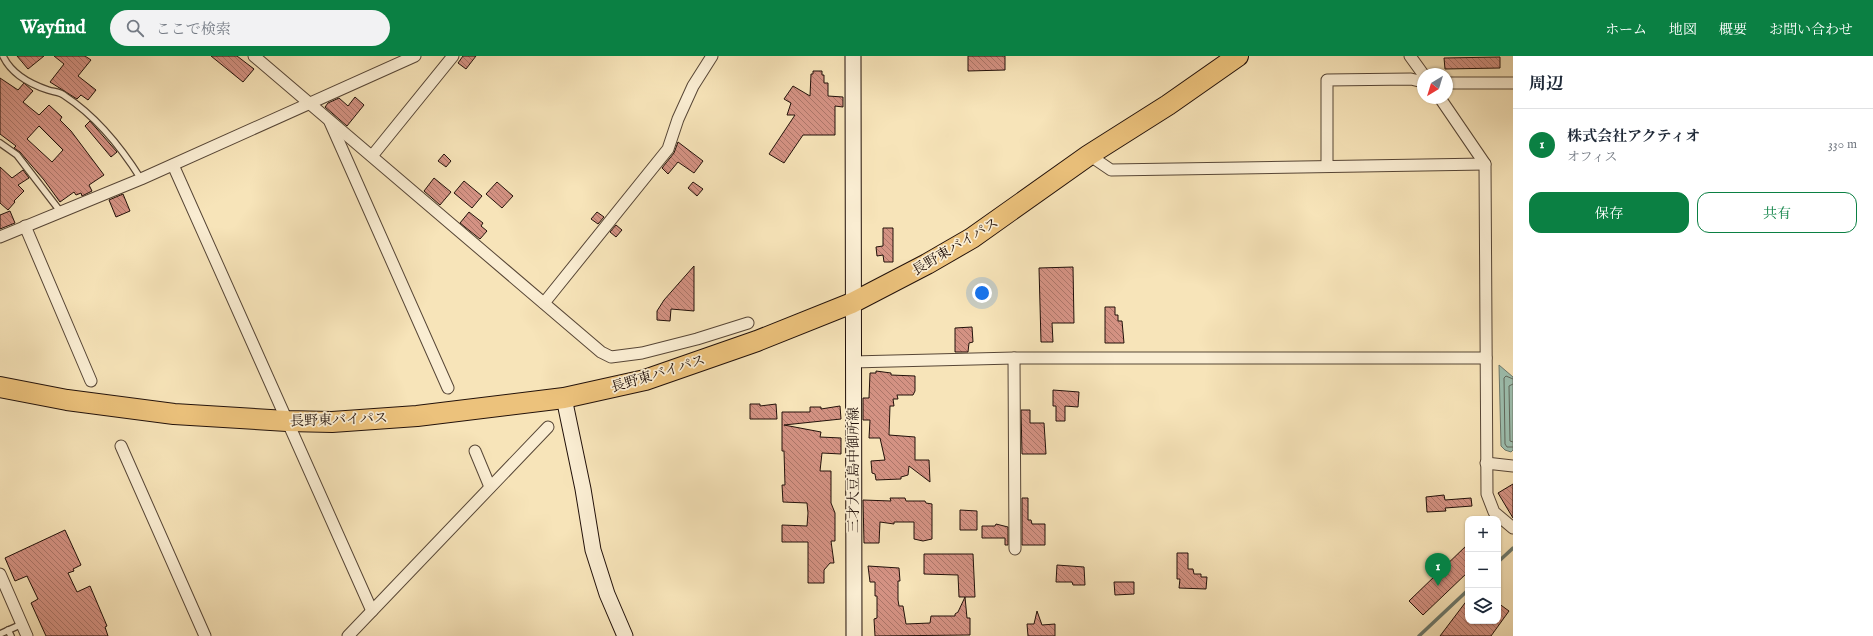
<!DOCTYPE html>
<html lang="ja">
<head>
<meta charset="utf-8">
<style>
	:root { --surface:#fff; --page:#f2f2f3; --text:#1f2937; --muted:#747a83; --line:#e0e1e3; --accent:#0b8043 }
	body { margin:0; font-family:"IM FELL English","Noto Serif JP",serif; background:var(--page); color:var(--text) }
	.controls { position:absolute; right:12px; bottom:12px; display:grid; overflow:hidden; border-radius:8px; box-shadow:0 1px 3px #0004 }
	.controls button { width:36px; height:36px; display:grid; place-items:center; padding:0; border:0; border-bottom:1px solid var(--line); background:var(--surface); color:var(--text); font:20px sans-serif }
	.compass { position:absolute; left:1417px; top:12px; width:36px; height:36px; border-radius:50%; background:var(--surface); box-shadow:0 1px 3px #0004; rotate:218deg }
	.you { position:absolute; left:982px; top:237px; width:14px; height:14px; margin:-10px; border:3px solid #fff; border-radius:50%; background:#1a73e8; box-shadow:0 0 0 6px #1a73e833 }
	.badge { display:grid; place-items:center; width:26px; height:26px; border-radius:50%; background:var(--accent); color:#fff; font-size:13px; font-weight:700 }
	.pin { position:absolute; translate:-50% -33px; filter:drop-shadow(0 1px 2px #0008) }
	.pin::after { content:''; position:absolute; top:21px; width:14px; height:12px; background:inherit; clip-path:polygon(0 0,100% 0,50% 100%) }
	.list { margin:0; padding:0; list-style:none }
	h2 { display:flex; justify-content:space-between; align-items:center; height:52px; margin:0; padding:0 16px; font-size:17px }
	h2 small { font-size:13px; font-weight:400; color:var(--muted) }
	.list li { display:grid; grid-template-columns:26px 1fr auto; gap:12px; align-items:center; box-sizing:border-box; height:72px; padding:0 16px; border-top:1px solid var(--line) }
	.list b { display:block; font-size:15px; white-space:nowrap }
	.list p { margin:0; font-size:13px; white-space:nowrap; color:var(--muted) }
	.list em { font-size:13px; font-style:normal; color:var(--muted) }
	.actions { display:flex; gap:8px; padding:12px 16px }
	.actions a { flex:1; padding:9px 0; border:1px solid var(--accent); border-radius:12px; text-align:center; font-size:14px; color:var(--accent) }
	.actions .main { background:var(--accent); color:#fff }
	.icon { flex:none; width:22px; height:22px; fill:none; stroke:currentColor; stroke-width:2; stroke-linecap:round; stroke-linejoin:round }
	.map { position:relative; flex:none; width:1513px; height:580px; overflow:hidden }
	header { display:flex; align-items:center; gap:24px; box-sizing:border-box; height:56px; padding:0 20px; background:var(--accent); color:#fff }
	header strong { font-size:19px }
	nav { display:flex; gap:22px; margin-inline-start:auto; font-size:14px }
	.search { width:280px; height:36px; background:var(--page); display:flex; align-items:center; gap:10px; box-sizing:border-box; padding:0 14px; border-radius:22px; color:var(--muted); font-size:15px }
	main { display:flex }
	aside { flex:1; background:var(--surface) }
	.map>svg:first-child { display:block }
	.water { fill:#9dbfaf; stroke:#6c796d }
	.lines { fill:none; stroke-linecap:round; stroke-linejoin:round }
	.shore { stroke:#60685c; stroke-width:1 }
	.stream { stroke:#6c796d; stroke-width:3.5 }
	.building { fill:url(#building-back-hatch); stroke:#22110a; fill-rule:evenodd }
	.lane-casing { stroke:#574636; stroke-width:8 }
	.street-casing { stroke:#574636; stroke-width:13 }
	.secondary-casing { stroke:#22110a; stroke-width:17 }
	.highway-casing { stroke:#22110a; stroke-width:22 }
	.lane { stroke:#faedd2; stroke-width:5.5 }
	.street { stroke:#faedd2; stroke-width:11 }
	.secondary { stroke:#faedd2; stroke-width:15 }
	.highway { stroke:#ecc27c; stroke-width:20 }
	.labels { text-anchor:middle; stroke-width:3.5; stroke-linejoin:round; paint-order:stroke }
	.street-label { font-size:14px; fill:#22110a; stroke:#faedd2 }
</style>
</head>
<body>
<header>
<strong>Wayfind</strong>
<div class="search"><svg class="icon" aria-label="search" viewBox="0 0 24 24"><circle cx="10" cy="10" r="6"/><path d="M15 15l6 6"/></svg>ここで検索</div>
<nav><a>ホーム</a><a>地図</a><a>概要</a><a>お問い合わせ</a></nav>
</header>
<main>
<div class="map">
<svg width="1513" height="580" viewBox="0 0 1513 580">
	<defs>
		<pattern id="building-back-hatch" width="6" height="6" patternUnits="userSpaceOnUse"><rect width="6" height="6" fill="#d49283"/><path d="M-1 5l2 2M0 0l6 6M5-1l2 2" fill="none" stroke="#ac7669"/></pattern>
	</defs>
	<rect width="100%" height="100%" fill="#f7e4b9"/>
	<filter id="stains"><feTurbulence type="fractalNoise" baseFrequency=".005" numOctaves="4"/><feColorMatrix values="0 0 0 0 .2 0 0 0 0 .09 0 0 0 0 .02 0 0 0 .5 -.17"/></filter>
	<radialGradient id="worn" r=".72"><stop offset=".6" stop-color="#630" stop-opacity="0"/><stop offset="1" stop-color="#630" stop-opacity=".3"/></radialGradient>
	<polygon class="water" points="1499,309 1513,321 1513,394 1511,396 1505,394 1501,390"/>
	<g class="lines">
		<g class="shore">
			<polyline points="1513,323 1506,320 1504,322 1505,388 1507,391 1513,391"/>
			<polyline points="1513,328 1509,330 1510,385 1513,386"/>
		</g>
		<g class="stream">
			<polyline points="1498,506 1513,492"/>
			<polyline points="1419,580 1468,534"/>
		</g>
	</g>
	<g class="building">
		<polygon points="17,0 44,0 28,13"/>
		<polygon points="54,0 85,0 91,4 78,20 96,34 88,44 81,39 77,43 50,26 64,8"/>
		<polygon points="211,0 237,0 254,13 243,26"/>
		<polygon points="463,0 476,0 466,13 458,7"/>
		<polygon points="968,0 1005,0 1005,14 968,15"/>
		<polygon points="1500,1 1500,12 1445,13 1444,2"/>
		<polygon points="813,15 822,15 822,19 824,19 824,27 828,27 828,40 843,41 843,51 835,50 835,79 803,79 784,107 769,98 795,59 787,59 791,47 784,43 793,30 810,40 811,18 813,18"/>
		<path d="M 0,22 L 18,34 L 24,27 L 33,35 L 23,46 L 39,59 L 49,49 L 62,61 L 60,64 L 71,75 L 104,119 L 89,129 L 92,135 L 82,140 L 81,137 L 76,139 L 74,136 L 60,146 L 44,124 L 20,96 L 14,92 L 16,90 L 0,78 ZM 39,70 L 63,94 L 52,106 L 27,83 Z"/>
		<polygon points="355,41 364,49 347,70 325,51 328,47 339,42 348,50"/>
		<polygon points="90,65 117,96 111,101 85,70"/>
		<polygon points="678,86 703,105 694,117 678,106 668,118 662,112 674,97"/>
		<polygon points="444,98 451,105 446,111 438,105"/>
		<polygon points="0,111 12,122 23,114 29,122 18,129 24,135 14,145 15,146 8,154 0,147"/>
		<polygon points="434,122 451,136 440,149 424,135"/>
		<polygon points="464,125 482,140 472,152 454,137"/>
		<polygon points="497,126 513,140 502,152 486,138"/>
		<polygon points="693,126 703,133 697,140 688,132"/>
		<polygon points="123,138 130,155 116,161 109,144"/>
		<polygon points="10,155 15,167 0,173 0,159"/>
		<polygon points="469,156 483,167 481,170 487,175 480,183 460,167"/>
		<polygon points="597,156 604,161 598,168 591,163"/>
		<polygon points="616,169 622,174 616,181 610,176"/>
		<polygon points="883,172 893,172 893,206 884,206 883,199 877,200 876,191 883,190"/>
		<polygon points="694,210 694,255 671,253 670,265 657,264 657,255 664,244"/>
		<polygon points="1073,211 1074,267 1052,267 1053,286 1041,286 1039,212"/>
		<polygon points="1105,251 1115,251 1115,259 1118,259 1118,265 1122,265 1124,287 1105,287"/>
		<polygon points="972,271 973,286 969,287 968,296 955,296 955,272"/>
		<polygon points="876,315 891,317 891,319 915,320 915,335 913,339 897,339 898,343 893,343 894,350 890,350 889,379 915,381 915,404 929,404 930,426 909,410 908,419 901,421 901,423 876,424 875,418 872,417 871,405 885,404 880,382 869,382 870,364 863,364 863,342 869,342 870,317 876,317"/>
		<polygon points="1053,334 1079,336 1078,351 1065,350 1065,365 1056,365 1056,350 1053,350"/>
		<polygon points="750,348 760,348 760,350 776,348 777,363 750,363"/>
		<polygon points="840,350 841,363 784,369 821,376 820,381 841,382 841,398 822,397 820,415 831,415 831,447 835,457 835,485 831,485 834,507 830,507 824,514 824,527 808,527 808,486 782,486 782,469 807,470 808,457 807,447 783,446 782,429 785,429 784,395 782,395 782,356 810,356 810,351 821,351 821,353"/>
		<polygon points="1021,354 1030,354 1030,367 1044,367 1046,398 1022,398"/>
		<polygon points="1513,428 1513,462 1498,437"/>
		<polygon points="1444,439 1445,444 1471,442 1472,450 1445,452 1446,455 1427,456 1426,441"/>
		<polygon points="890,442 905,442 906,445 925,445 926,447 932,448 932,483 923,485 914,483 914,466 894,466 894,468 880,466 879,487 864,487 863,444 891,445"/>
		<polygon points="1022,442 1028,442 1028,464 1031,464 1032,468 1045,468 1045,489 1022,489"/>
		<polygon points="960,454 977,455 977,474 960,474"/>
		<polygon points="996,468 1008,471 1008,489 1005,489 1005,482 982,482 982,470 995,470"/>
		<polygon points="65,474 81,509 73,513 74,515 68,517 77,536 90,530 107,570 105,571 108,580 46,580 31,547 38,543 27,520 15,525 5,502"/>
		<polygon points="1468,488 1468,516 1423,559 1409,545"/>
		<polygon points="1177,497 1188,497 1188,513 1193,513 1194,518 1201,518 1201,521 1207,521 1206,533 1179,532 1180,523 1177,523"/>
		<polygon points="924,498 973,498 975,541 965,541 967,562 970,562 970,579 875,580 874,563 877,562 877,540 875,540 875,526 870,526 868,510 899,512 900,525 898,525 898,544 899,550 903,550 906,568 930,567 931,560 955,560 955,558 958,556 965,541 959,541 958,519 924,518"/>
		<polygon points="1057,509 1084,511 1085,529 1073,529 1072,526 1056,526"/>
		<polygon points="1114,526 1134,526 1134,538 1115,539"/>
		<polygon points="1468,543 1468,565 1498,565 1498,547 1509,555 1491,580 1440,580"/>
		<polygon points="1037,555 1042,569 1055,568 1055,580 1028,580 1027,568 1034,568"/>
	</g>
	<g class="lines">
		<defs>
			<g id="lane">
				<path d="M 3,0 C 11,17 30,28 48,34 C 54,36 61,36 65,40 C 97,61 121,91 141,123"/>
				<polyline points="0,87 17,99 60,155"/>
				<polyline points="8,574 11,580"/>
				<polyline points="0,578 22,568"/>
			</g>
			<g id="street">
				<polyline points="254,0 601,296 611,301 642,297 697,283 748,267"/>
				<polyline points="1410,0 1423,18"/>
				<polyline points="1447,27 1513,27"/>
				<polyline points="1440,42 1485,108 1487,438 1494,456 1513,472"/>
				<polyline points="330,66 448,332"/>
				<polyline points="1089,99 1111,114 1485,108"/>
				<polyline points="372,100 453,0"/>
				<polyline points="173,109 372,555"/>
				<polyline points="1327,109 1327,24 1411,23 1423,26"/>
				<polyline points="25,170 91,325"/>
				<polyline points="0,181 141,123 415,0"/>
				<polyline points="544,247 668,93 678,63 693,30 712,0"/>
				<polyline points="1014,302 1015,493"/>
				<polyline points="852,306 1014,302 1486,302"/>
				<polyline points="121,390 205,580"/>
				<polyline points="475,395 490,431"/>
				<polyline points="1486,407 1513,410"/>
				<polyline points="0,518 27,580"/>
				<polyline points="348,580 548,371"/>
			</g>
			<g id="secondary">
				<polyline points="853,0 854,580"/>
				<polyline points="564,342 583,433 593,494 607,538 625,580"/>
			</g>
			<polyline id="highway" points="0,331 67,344 174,358 287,365 332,366 417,360 564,342 645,324 757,285 852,247 927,208 972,182 1089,99 1168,49 1238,0"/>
		</defs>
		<use href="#lane" class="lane-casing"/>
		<use href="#street" class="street-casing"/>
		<use href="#secondary" class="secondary-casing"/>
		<use href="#highway" class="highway-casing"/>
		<use href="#lane" class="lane"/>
		<use href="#street" class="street"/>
		<use href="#secondary" class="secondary"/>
		<use href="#highway" class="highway"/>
	</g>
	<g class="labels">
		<g class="street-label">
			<text transform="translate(955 190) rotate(-31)" y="5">長野東バイパス</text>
			<text transform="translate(658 317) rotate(-17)" y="5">長野東バイパス</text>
			<text transform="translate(339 363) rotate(-2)" y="5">長野東バイパス</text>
			<text transform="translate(853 414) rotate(-90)" y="5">三才大豆島中御所線</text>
		</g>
	</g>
	<rect width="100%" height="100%" filter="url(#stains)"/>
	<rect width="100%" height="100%" fill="url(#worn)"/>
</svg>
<div class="controls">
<button>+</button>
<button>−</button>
<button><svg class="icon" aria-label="layers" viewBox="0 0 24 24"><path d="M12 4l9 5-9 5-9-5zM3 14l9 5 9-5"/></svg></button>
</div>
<svg class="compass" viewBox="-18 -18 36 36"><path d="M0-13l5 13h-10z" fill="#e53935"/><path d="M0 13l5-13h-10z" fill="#747a83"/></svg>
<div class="you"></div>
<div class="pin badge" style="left:1438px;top:530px">1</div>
</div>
<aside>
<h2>周辺<small></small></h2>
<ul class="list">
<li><span class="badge">1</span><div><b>株式会社アクティオ</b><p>オフィス</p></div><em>330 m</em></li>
</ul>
<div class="actions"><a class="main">保存</a><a>共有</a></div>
</aside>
</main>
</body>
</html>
